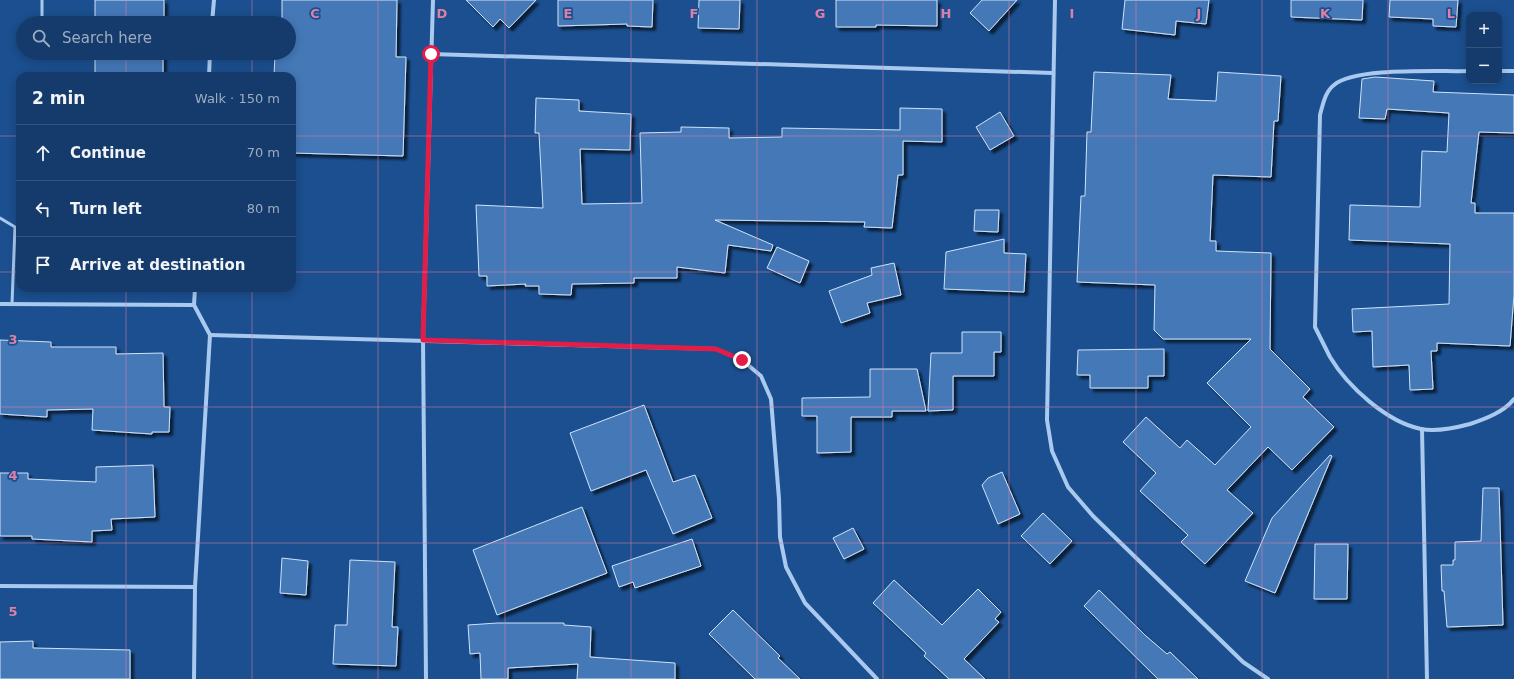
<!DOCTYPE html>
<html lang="en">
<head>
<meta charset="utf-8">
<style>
	:root { --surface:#143b6b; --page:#1d4271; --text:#f1f3f6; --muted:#9dadc1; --line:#33557e }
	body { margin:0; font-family:"DejaVu Sans",sans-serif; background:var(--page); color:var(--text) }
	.controls { position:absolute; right:12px; top:12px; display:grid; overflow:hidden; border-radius:8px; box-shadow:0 2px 10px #0003 }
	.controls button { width:36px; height:36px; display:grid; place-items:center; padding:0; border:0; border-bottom:1px solid var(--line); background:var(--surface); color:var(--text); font:20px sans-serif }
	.stop { position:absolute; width:12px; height:12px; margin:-9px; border:3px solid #e11d48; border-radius:50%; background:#fff }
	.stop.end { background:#e11d48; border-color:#fff; box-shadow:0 1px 4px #0008 }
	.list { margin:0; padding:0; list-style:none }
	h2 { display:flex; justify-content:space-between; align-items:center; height:52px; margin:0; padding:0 16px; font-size:17px }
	h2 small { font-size:13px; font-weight:400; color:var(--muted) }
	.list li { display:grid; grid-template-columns:26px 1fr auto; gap:12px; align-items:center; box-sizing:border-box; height:56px; padding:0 16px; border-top:1px solid var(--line) }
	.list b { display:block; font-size:15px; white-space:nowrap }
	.list em { font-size:13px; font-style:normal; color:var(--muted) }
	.icon { flex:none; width:22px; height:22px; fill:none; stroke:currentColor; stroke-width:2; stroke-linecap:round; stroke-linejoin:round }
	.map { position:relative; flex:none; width:1514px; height:679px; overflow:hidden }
	.search { position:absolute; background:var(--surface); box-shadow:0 2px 10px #0003; left:16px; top:16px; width:280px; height:44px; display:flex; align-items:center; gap:10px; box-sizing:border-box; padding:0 14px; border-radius:22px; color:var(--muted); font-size:15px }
	.panel { position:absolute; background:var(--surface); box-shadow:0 2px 10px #0003; left:16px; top:72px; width:280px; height:220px; border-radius:12px }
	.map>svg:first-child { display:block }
	.building { fill:#4478b7; stroke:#cfe3fa; filter:url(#shadow) }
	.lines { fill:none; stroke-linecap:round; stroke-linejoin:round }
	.service { stroke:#a9c9ee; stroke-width:3 }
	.minor { stroke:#a9c9ee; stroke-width:4 }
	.route { stroke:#e11d48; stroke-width:5 }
	.grid { fill:none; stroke:#dd80a5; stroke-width:1; stroke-opacity:0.55 }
	.grid-label { font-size:13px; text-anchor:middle; font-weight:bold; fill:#dd80a5; stroke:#1b4f8f; stroke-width:3.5; stroke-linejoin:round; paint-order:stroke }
</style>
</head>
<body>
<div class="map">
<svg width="1514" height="679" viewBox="0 0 1514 679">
	<defs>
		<filter id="shadow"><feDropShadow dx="3.5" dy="3.5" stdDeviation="1" flood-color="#0009"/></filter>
	</defs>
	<rect width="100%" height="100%" fill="#1b4f8f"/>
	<g class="building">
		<rect x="95" y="0" width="69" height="23"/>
		<polygon points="282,0 397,0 396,57 406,57 403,156 292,153 292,76 274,76 275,55 289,53 289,23 282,23"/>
		<polygon points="466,0 536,0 509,28 500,19 493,27"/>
		<polygon points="558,0 653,0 652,27 627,26 627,24 558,26"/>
		<polygon points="699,0 740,0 739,29 698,28"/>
		<polygon points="836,0 937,0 937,26 876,25 876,27 836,27"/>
		<polygon points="982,0 1017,0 989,31 970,13"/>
		<polygon points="1125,0 1209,0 1206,24 1176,21 1175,35 1122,29"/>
		<polygon points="1291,0 1363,0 1362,20 1291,17"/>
		<polygon points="1390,0 1458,0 1456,27 1433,26 1433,19 1389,17"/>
		<rect x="95" y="53" width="68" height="23"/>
		<polygon points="1094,72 1171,75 1168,99 1216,101 1218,72 1281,76 1278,121 1274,121 1271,177 1213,175 1210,241 1216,241 1216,251 1271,253 1270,349 1310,389 1303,397 1334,427 1292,470 1268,447 1227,490 1253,513 1205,564 1181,542 1188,535 1140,491 1156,473 1123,442 1146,417 1180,448 1187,440 1215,465 1251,427 1207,383 1251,339 1163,339 1154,330 1155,285 1077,282 1081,196 1085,196 1087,132 1091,132"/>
		<polygon points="1375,77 1434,81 1433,92 1514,95 1514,133 1479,132 1471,203 1475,203 1475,213 1514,213 1514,295 1510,346 1437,343 1437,351 1431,351 1433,389 1410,390 1409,365 1373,367 1372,331 1353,332 1352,309 1449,304 1450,244 1349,240 1350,205 1420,207 1422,151 1447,152 1449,113 1387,109 1385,119 1359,118 1362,79"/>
		<polygon points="536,98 579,100 579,111 631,114 630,150 580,149 582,204 642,203 640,133 681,132 681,127 729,128 729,138 782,137 782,128 900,130 900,108 942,109 942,142 903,141 903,175 898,175 892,228 864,227 865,222 715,220 773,245 771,251 728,245 725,273 677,267 677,278 634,278 634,283 572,284 571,295 539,294 539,286 525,286 526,284 487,286 487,276 479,276 476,205 543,208 539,133 535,133"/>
		<polygon points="1000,112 1014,136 990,150 976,127"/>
		<polygon points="975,210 999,210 998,232 974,231"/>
		<polygon points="1004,239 1004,253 1026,254 1024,292 944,289 946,252"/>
		<polygon points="777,247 809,261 800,283 767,268"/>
		<polygon points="894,263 901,295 867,303 870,313 841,323 829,291 872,275 871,268"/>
		<polygon points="962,332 1001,332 1001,352 994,352 994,376 953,376 953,410 928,411 931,353 962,353"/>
		<polygon points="0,340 51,342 51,347 116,347 116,354 163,353 164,407 170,407 169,432 152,432 152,434 92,430 93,409 47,410 47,417 0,414"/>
		<polygon points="1164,349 1164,376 1148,376 1148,388 1090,388 1090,375 1077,375 1078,350"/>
		<polygon points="870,369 917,369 926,411 892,411 892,417 851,417 851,452 817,453 817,416 802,416 802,398 870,397"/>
		<polygon points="644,405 673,482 695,475 712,518 673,534 646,470 591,491 570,433"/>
		<polygon points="1330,455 1332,456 1275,593 1245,581 1272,518"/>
		<polygon points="153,465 155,517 111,519 112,530 92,531 92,542 32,539 32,536 0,536 0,473 28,473 28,479 96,482 96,467"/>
		<polygon points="1002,472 1020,514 998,524 982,485 988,478"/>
		<polygon points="1483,488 1499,488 1503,625 1447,627 1444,591 1442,591 1441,565 1453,565 1453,560 1455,560 1455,542 1481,541"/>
		<polygon points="582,507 607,573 497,615 473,550"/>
		<polygon points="1043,513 1072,541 1050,564 1021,536"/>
		<polygon points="853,528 864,549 844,559 833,538"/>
		<polygon points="692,539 701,566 635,588 633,582 619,587 612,566"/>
		<polygon points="1315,544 1348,544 1347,599 1314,599"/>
		<polygon points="282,558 308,561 306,595 280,593"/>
		<polygon points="350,560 395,562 392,627 398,627 396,666 333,664 335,625 347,625"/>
		<polygon points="894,580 942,625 978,589 1001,612 995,619 999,622 964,659 985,679 949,679 924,656 926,653 873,603"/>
		<polygon points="1099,590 1146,636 1167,654 1170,652 1198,679 1158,679 1084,606"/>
		<polygon points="733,610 780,656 778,658 800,679 755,679 709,634"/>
		<polygon points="497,623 564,623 564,625 591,627 590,657 675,663 675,679 577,679 578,664 508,668 508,679 481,679 480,653 470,654 468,625"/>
		<polygon points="33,641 33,648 130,650 130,679 0,679 0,642"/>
	</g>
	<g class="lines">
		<g class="service">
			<polyline points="42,18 42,0"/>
			<polyline points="0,218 15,227 12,304"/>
		</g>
		<g class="minor">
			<polyline points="1055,0 1047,420 1052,451 1068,487 1093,516 1243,662 1268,679"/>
			<polyline points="212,23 214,0"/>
			<polyline points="431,54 1053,73"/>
			<path d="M 1469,71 C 1439,72 1355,67 1334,85 C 1325,92 1323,104 1320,115 L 1315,327 C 1320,337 1325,347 1330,357 C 1348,387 1387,422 1421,429 C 1437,432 1455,428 1470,424 C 1485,419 1504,412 1514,399"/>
			<polyline points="1499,71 1514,71"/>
			<polyline points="209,76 210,53"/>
			<polyline points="0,304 194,305"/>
			<polyline points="210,335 716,349 742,360 761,376 771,399 779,499 780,537 786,567 805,603 877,679"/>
			<polyline points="1422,429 1427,679"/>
			<polyline points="0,586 195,587"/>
			<polyline points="194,679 195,587 210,335 194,305 195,288"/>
			<polyline points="426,679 423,339 433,0"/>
		</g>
	</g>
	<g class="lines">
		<polyline class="route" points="431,54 423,340 716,349 742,360"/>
	</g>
	<path class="grid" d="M 126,0 L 126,23M 252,0 L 252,23M 378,0 L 378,679M 505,0 L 505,679M 631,0 L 631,679M 757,0 L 757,679M 883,0 L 883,679M 1009,0 L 1009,679M 1136,0 L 1136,679M 1262,0 L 1262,679M 1388,0 L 1388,679M 126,53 L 126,76M 252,53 L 252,76M 0,136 L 20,136M 292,136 L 1514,136M 0,272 L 20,272M 292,272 L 1514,272M 126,288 L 126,679M 252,288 L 252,679M 0,407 L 1514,407M 0,543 L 1514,543"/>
	<g class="grid-label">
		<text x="315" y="18">C</text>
		<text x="442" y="18">D</text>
		<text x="568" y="18">E</text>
		<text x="694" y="18">F</text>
		<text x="820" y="18">G</text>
		<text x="946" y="18">H</text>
		<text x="1072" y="18">I</text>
		<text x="1199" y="18">J</text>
		<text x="1325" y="18">K</text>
		<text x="1451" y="18">L</text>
		<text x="13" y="344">3</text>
		<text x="13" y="480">4</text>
		<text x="13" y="616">5</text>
	</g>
</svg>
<div class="controls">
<button>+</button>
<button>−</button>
</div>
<div class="stop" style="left:431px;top:54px"></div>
<div class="stop end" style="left:742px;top:360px"></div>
<div class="search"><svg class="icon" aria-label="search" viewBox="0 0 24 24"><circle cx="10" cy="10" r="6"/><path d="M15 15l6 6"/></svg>Search here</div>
<section class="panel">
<h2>2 min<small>Walk · 150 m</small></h2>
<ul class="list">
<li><svg class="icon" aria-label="ahead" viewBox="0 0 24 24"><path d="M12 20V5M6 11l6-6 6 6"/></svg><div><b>Continue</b></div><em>70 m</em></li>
<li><svg class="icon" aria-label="left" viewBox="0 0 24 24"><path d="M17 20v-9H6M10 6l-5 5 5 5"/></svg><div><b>Turn left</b></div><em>80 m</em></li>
<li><svg class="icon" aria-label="arrive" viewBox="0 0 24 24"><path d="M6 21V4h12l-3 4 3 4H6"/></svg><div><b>Arrive at destination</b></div></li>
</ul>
</section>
</div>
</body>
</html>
